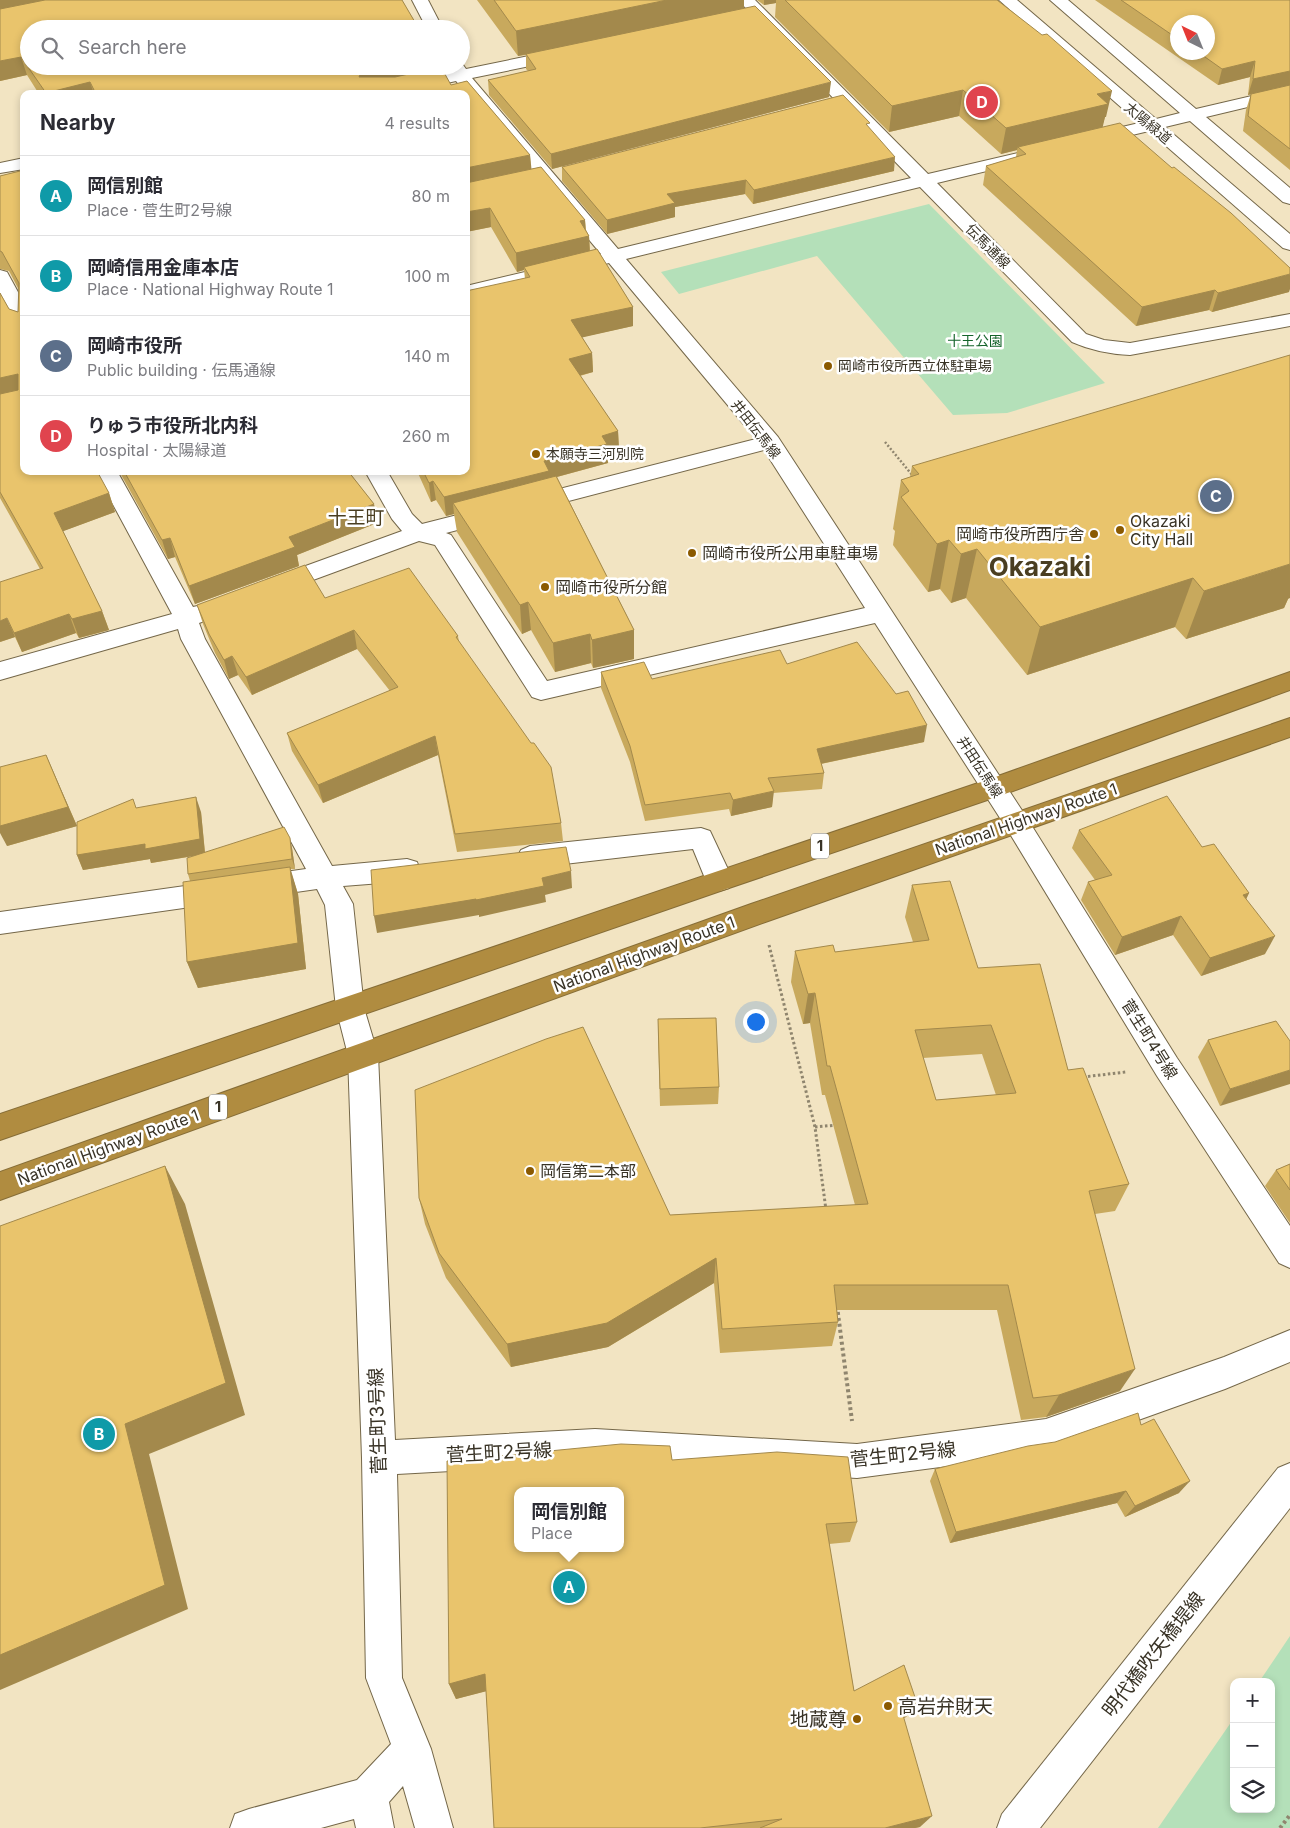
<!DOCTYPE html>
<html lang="en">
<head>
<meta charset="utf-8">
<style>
	:root { --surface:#fff; --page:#f7f7f7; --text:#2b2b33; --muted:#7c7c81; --line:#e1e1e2; --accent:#8b5a01 }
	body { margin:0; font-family:Inter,"Noto Sans JP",sans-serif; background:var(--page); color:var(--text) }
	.controls { position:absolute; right:15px; bottom:15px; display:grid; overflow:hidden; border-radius:10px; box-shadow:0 2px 8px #0003 }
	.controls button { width:45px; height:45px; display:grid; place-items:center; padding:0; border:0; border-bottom:1px solid var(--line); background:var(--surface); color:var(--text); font:25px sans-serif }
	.compass { position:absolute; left:1170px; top:15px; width:45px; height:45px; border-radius:50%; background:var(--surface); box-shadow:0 2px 8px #0003; rotate:317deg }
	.you { position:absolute; left:755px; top:1021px; width:18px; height:18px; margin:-12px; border:4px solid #fff; border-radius:50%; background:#1a73e8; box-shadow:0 0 0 8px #1a73e833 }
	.badge { display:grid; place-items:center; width:32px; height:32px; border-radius:50%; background:var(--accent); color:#fff; font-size:16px; font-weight:700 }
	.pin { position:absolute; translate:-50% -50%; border:2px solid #fff; box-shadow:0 1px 5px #0006 }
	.popup { position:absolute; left:514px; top:1487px; width:110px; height:65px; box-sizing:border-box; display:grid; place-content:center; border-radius:10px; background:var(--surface); filter:drop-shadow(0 1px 4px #0005); font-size:16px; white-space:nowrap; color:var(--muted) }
	.popup b { font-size:19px; color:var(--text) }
	.popup::after { content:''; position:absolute; left:50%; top:100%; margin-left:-10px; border:10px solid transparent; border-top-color:var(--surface) }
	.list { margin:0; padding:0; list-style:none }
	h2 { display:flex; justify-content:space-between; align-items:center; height:65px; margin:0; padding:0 20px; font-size:21px }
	h2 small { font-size:16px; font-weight:400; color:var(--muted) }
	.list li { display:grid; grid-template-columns:32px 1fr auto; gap:15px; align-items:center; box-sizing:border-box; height:80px; padding:0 20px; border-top:1px solid var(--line) }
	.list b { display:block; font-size:19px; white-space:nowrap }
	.list p { margin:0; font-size:16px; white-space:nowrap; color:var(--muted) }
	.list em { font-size:16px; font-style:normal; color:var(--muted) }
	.icon { flex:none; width:28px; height:28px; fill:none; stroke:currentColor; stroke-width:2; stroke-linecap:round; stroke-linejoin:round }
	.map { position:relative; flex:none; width:1290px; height:1828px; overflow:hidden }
	.search { position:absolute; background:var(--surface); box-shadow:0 2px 8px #0003; left:20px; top:20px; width:450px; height:55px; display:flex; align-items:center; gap:12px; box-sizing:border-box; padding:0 18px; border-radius:28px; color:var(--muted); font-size:19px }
	.panel { position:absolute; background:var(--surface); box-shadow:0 2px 8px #0003; left:20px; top:90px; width:450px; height:385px; border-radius:10px }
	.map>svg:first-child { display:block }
	.green { fill:#b4e0b9 }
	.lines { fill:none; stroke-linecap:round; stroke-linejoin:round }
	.minor-casing { stroke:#746749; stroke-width:2 }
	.highway-casing { stroke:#866d37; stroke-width:2 }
	.path-far2 { stroke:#8f856e; stroke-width:2.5; stroke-dasharray:2 2; stroke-linecap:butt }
	.path-far1 { stroke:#8f856e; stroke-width:3; stroke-dasharray:2.5 2.5; stroke-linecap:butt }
	.path { stroke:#8f856e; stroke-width:4; stroke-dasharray:3 3; stroke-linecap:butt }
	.minor { fill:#fff; fill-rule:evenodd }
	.highway { fill:#b08c40; fill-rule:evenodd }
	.wall { fill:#c8a95d; fill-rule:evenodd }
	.shaded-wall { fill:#a3894c }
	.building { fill:#e9c46c; stroke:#a3894c; fill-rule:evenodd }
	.poi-dot { fill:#8b5a01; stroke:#fff; stroke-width:2 }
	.labels { text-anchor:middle; stroke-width:5; stroke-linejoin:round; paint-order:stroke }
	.far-street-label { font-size:14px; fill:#393326; stroke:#fff }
	.far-park-label { font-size:14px; fill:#15642b; stroke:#fff }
	.far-poi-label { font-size:14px; fill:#393326; stroke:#fff; text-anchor:start }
	.shield { fill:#fff; stroke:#747067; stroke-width:1 }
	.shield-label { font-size:15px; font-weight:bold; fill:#393326 }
	.poi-label { font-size:16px; fill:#393326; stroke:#fff; text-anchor:start }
	.street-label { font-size:16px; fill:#393326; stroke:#fff }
	.quarter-label { font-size:19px; fill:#4a3e21; stroke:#fff }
	.near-street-label { font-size:19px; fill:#393326; stroke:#fff }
	.near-poi-label { font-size:19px; fill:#393326; stroke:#fff; text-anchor:start }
	.town-label { font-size:26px; font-weight:bold; fill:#4a3e21; stroke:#fff }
</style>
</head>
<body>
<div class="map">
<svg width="1290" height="1828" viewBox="0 0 1290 1828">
	<rect width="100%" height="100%" fill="#f2e4c2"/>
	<g class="green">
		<polygon points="929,204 1105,383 1007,413 953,415 817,256 679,294 661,272"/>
		<polygon points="1290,1636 1290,1828 1158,1828 1234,1718 1234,1809 1271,1809 1271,1682 1259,1682"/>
	</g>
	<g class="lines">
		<defs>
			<g id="minor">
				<polygon points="412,0 428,0 443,29 427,29"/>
				<path d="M 738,0 L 755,0 L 928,174 L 1031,150 L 1037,151 L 1040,155 L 1037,159 L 937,183 L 1086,334 L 1104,340 L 1130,343 L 1290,314 L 1290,326 L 1130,355 C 1110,354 1090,350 1072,342 L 920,187 L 626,259 L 778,437 L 1025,815 L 1177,1058 L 1290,1226 L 1290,1268 L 1279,1263 L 1157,1076 L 1007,829 L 875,623 L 541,700 L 532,697 L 435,545 L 419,541 L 275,594 L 267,592 L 263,586 L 267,580 L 402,531 L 392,519 L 365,471 L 387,471 L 412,514 L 422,524 L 756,439 L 609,263 L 466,298 L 466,286 L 601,254 L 456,81 L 397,94 L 363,94 L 365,90 L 371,89 L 451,72 L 448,66 L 461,66 L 461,62 L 466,69 L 563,49 L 569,50 L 571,54 L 569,58 L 472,78 L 618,249 L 911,178 ZM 764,450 L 865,608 L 547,681 L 451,535 L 446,533 Z"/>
				<polygon points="999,0 1017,0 1156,119 1180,113 1050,0 1068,0 1196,109 1290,87 1290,97 1206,117 1290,188 1290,204 1283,202 1190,121 1165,127 1290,234 1290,250 1283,248 1149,131 1094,144 1088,143 1085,139 1088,135 1139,123"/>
				<polygon points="24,158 24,169 0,173 0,163"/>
				<polygon points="0,270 7,272 24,303 24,329 17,327 0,295"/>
				<polygon points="95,471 117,471 193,607 202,605 210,607 214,613 210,619 199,623 205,639 332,866 407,859 417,862 420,870 417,878 407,881 343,886 353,904 364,1008 378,1055 395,1440 595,1429 857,1444 1046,1419 1224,1357 1290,1330 1290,1362 1225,1389 1046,1453 857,1478 595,1463 397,1474 402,1678 431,1749 453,1828 415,1828 403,1786 389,1802 394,1828 356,1828 354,1819 321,1828 230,1828 235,1814 249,1809 357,1780 391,1744 366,1678 362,1458 348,1055 336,1008 325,905 317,889 0,934 0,912 306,869 181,639 178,629 0,680 0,662 172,614"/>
				<polygon points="701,828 710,831 733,880 729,888 719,891 709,888 693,849 530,868 521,864 517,857 521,850 530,846"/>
				<polygon points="1290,1463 1290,1508 1040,1828 997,1828 1002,1814 1278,1468"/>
			</g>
			<g id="highway">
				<polygon points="1290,672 1290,690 1002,795 729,888 0,1140 0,1114 984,781"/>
				<polygon points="1290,718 1290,737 771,920 0,1200 0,1172 751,904"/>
			</g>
		</defs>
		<use href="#minor" class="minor-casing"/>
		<use href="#highway" class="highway-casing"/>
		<polyline class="path-far2" points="885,442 913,476"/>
		<g class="path-far1">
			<polyline points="769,945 815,1127 826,1210"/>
			<polyline points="1083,1077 1126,1072"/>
			<polyline points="815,1127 837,1125"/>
		</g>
		<g class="path">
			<polyline points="837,1306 852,1421"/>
			<polyline points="1280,1828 1290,1815"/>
		</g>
		<use href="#minor" class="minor"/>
		<use href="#highway" class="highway"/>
	</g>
	<g class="wall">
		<polygon points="0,0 402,0 419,29 29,29 29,66 435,66 435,69 441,67 451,85 467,81 530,155 531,169 541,167 585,220 586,230 589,236 590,251 597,249 633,307 633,326 582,337 592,353 593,372 580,376 618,431 619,450 607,454 608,463 557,477 634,630 634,659 593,668 591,663 555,672 531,630 522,634 457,532 454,514 446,516 436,500 431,502 417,471 466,471 466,291 525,279 524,270 517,272 491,227 466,232 466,94 39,94 27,75 0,81"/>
		<polygon points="477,0 744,0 744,9 829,97 552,169 489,95 488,80 528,71 526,69 526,55 518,56"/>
		<polygon points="757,0 997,0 1106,117 1105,117 1102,127 1289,292 1212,312 1209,310 1136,326 983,185 986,166 1016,157 1017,150 1001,154 959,116 889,132 775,17 776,3 764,5"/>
		<path d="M 1095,0 L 1290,0 L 1290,170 L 1243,131 L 1246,110 L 1251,94 L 1248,95 L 1250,77 L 1218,85 ZM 1178,22 L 1208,52 L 1178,52 Z"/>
		<polygon points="869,128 894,171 753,204 745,194 675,207 675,217 607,234 562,181 562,167"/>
		<polygon points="24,170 24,471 109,493 115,512 63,531 102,611 109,630 79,638 76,633 22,652 15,637 0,642 40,569 0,498 0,293 9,309 18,312 19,290 9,271 0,269 0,176"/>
		<polygon points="912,466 1288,599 1284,608 1186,639 1175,627 1027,675 966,598 951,603 940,589 928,592 893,545 895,531 893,529 901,480 910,477"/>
		<polygon points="119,471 348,471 374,504 377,523 297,555 299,566 195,604 175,557 168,559"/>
		<polygon points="325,598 458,636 459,642 561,823 563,841 457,852 438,755 323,803 292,751 287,733 390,691 357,649 252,695 238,675 229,679 215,653 203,624 197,605"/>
		<polygon points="787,664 924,742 821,764 824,773 822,789 773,793 772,807 731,816 729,809 645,821 630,762 601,688 601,672 652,679"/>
		<polygon points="46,755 77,826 137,808 201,812 205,852 292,848 295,869 290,869 298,894 306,969 198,988 187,962 190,881 188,874 194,856 151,863 150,859 83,870 77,855 77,826 7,846"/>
		<polygon points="1079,830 1202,847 1249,893 1246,899 1265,954 1201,976 1173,935 1115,955 1081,900 1088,882 1095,880 1072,848"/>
		<path d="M 912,885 L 978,968 L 1068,1070 L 1129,1184 L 1115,1211 L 1095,1214 L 1120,1391 L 1046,1417 L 1021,1420 L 997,1310 L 837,1310 L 838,1322 L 832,1346 L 720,1353 L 714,1283 L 608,1347 L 511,1367 L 446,1278 L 425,1224 L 419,1198 L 670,1215 L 855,1205 L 825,1095 L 822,1095 L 810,1023 L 803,1024 L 791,982 L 795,951 L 835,952 L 913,942 L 905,917 ZM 982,1054 L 996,1095 L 936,1100 L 923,1058 Z"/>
		<polygon points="658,1019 719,1087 718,1104 660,1106 658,1036"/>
		<polygon points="1276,1021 1220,1106 1198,1057 1208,1040"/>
		<polygon points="1290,1164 1290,1223 1265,1186 1276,1170"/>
		<polygon points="1141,1425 1179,1493 1125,1517 1117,1503 950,1543 930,1481 935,1469"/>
		<polygon points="672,1460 857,1522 850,1542 829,1544 854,1691 917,1703 906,1717 904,1718 920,1827 915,1828 494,1828 486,1691 456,1699 449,1684"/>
	</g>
	<g class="shaded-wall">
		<polygon points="0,0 76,0 0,14"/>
		<polygon points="667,0 744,0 744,10 518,56 516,31"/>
		<polygon points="764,0 776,0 776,3 764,5"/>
		<polygon points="21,57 27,75 0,81 0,61"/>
		<polygon points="1255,61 1250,77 1218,85 1222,69"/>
		<polygon points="379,66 435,66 436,73 362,94 359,77 362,70"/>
		<polygon points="1290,71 1290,86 1248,95 1253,79"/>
		<polygon points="90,82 94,94 46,93"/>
		<polygon points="831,82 829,97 552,169 551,154"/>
		<polygon points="963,90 959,116 889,132 892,106"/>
		<polygon points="1112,91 1106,117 1105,117 1102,130 1018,147 1017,150 1001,154 1006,128 1097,94"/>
		<polygon points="530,155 532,174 466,187 466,168"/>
		<polygon points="895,157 894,171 753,204 754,190"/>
		<polygon points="746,180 745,194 675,207 675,217 607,234 607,220 667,194"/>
		<polygon points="490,208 491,227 466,232 466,212"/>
		<polygon points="585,220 586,237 589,236 590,255 524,267 524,270 517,272 516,253 580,221"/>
		<polygon points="1290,274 1290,289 1289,292 1212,312 1218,293"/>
		<polygon points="1215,290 1209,310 1136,326 1142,307"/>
		<polygon points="633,307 633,326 571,340 571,320"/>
		<polygon points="592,353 593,372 570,378 569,359"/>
		<polygon points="18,374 24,389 0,398 0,378"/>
		<polygon points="618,431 619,450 607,454 608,463 549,479 453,503 454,514 446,516 444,497 602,436"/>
		<polygon points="433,481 436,500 431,502 429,483"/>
		<polygon points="109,493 115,512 61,532 54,513"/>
		<polygon points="374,504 377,523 297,555 299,566 195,604 189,586 289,537"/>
		<polygon points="170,538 175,557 168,559 162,540"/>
		<polygon points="949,540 940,589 928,592 937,544"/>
		<polygon points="977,549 966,598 951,603 961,554"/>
		<polygon points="1290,564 1290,598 1288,599 1284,608 1186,639 1204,591"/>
		<polygon points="1193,578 1175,627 1027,675 1040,627"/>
		<polygon points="528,602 531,630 522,634 520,605"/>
		<polygon points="102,611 109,630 79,638 72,619"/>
		<polygon points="69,614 76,633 22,652 14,633"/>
		<polygon points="7,618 15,637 0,642 0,621"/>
		<polygon points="354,630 357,649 252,695 246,677"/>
		<polygon points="634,630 634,659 593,668 592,640"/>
		<polygon points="590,634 591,663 555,672 553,643"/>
		<polygon points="232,656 238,675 229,679 224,660"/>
		<polygon points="927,725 924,742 815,765 817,749"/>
		<polygon points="435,736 438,755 323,803 318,785"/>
		<polygon points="46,755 77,826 7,846 0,833 0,826"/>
		<polygon points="774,791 772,807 731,816 733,800"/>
		<polygon points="196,797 201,812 205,854 151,863 150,859 83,870 77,855"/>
		<polygon points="290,838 292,848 295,869 292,859"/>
		<polygon points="290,867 298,894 306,969 198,988 187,962"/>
		<polygon points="571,871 572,888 545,895 546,902 479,917 479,915 377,933 374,916"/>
		<polygon points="1249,893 1240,912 1243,895"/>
		<polygon points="1181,916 1173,935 1115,955 1122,937"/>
		<polygon points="1275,936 1265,954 1201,976 1210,958"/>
		<polygon points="815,993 810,1023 803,1024 808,994"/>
		<polygon points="1290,1070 1290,1084 1220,1106 1230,1089"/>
		<polygon points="165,1166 185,1204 245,1415 149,1454 188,1609 0,1690 0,1655 125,1424"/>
		<polygon points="716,1258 714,1283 608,1347 511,1367 507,1344"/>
		<polygon points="1135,1369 1120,1391 1046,1417 1059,1395"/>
		<polygon points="1190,1481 1179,1493 1125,1517 1135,1506"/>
		<polygon points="1126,1491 1117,1503 950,1543 956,1532"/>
		<polygon points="485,1674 491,1690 456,1699 449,1684"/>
		<polygon points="917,1703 906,1717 891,1723 901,1708"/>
		<polygon points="932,1816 920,1827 915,1828 885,1828"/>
	</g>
	<g class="building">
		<polygon points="45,0 402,0 419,29 29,29 29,66 379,66 362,70 359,77 395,77 441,67 451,85 467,81 530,155 466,168 466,94 96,94 90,82 46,93 21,57 0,61 0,9"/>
		<polygon points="494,0 667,0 516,31"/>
		<polygon points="785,0 997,0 1042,35 1047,34 1112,91 1097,94 1108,104 1006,128 963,90 892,106"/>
		<polygon points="1121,0 1290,0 1290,71 1253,79 1255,61 1222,69 1198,52 1208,52 1208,22 1178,22 1178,39"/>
		<polygon points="755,6 831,82 551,154 488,80 536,69 526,54"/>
		<polygon points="1290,85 1290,149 1248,116 1251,94"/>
		<polygon points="843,95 870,123 866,124 895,157 754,190 746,180 667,194 675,203 607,220 562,167"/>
		<polygon points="1120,123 1172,168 1174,167 1231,213 1290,268 1290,274 1218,293 1215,290 1142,307 986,166 1026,154 1018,147"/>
		<polygon points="541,167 585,220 580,221 589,236 516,253 490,208 466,212 466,183"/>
		<polygon points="24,170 24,471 97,471 109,493 54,513 102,611 72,619 69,614 14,633 7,618 0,621 0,582 43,568 0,492 0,394 18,390 18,374 0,378 0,293 9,309 18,312 19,283 2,252 0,251 0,176"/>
		<polygon points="597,249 633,307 571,320 592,353 569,359 618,431 602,436 607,444 544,461 549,471 444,497 433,481 429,483 423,471 466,471 466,291 530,277 524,267"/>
		<polygon points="1290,355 1290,564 1204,591 1193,578 1040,627 977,549 961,554 949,540 937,544 901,497 909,491 901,480 919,474 912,466"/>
		<polygon points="124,471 348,471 374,504 289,537 295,547 189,586 170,538 162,540"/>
		<polygon points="556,476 634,630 592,640 590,634 553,643 528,602 520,605 453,503"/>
		<polygon points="305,565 325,598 409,568 458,636 456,637 531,743 534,743 551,767 561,823 455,834 435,736 318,785 287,733 398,687 354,630 246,677 232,656 224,660 209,634 197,605"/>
		<polygon points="857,642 896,694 908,691 927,725 817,749 824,773 768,778 774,791 733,800 730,793 645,805 630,746 601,672 644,662 652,679 780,650 787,664"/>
		<polygon points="46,755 68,807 0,826 0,767"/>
		<polygon points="1167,796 1202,847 1214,844 1249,893 1243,895 1275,936 1210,958 1181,916 1122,937 1088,882 1112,875 1079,830"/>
		<polygon points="196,797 200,839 145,849 145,844 77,855 77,822 133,799 136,808"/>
		<polygon points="284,827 290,838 292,859 188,874 187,858"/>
		<polygon points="566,847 571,871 542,878 544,886 476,900 476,899 374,916 371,870"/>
		<polygon points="290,867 298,943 187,962 183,882"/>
		<path d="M 950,881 L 978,968 L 1040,964 L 1068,1070 L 1083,1068 L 1129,1184 L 1089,1191 L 1135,1369 L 1059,1395 L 1033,1398 L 1008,1285 L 834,1285 L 838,1322 L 722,1329 L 716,1258 L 607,1323 L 507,1344 L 439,1253 L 419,1198 L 415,1090 L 546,1039 L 583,1027 L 670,1215 L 868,1204 L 830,1066 L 827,1066 L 815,993 L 808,994 L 795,951 L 833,945 L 835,952 L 929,940 L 912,885 ZM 991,1025 L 1016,1093 L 936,1100 L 915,1030 Z"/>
		<polygon points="716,1018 719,1087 660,1089 658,1019"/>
		<polygon points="1276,1021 1290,1041 1290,1070 1230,1089 1208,1040"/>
		<polygon points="1290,1164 1290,1190 1276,1170"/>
		<polygon points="165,1166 226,1383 125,1424 165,1585 0,1655 0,1226"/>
		<polygon points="1138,1413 1141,1425 1154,1419 1190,1481 1135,1506 1126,1491 956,1532 935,1469 1028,1446 1055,1442"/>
		<path d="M 621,1444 L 670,1446 L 672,1460 L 777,1452 L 848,1457 L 857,1522 L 826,1524 L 854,1691 L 904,1665 L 917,1703 L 901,1708 L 932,1816 L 885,1828 L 760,1828 L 782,1819 L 700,1828 L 494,1828 L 485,1674 L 449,1684 L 447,1461 ZM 518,1491 L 620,1491 L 620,1548 L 518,1548 Z"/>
	</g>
	<g class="poi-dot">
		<circle cx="828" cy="366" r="5"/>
		<circle cx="536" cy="454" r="5"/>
		<circle cx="1120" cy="530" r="5"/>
		<circle cx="1094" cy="534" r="5"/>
		<circle cx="692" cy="553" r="5"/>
		<circle cx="545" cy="587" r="5"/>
		<circle cx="530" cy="1171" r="5"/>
		<circle cx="888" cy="1706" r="5"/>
		<circle cx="857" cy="1719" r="5"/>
	</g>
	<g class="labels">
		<g class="far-street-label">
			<text transform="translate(1148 123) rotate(40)" y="5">太陽緑道</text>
			<text transform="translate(988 246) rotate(45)" y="5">伝馬通線</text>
			<text transform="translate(756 429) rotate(52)" y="5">井田伝馬線</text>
			<text transform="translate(980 767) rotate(57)" y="5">井田伝馬線</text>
		</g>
		<g class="far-park-label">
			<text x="975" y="346">十王公園</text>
		</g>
		<g class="far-poi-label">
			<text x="838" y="371">岡崎市役所西立体駐車場</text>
			<text x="546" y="459">本願寺三河別院</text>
		</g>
		<g class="shield">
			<rect x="811" y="833.5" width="18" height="25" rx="4"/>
			<rect x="209" y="1094.5" width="18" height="25" rx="4"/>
		</g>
		<g class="shield-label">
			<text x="820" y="851">1</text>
			<text x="218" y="1112">1</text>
		</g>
		<g class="poi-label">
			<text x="1130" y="527">Okazaki<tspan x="1130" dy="18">City Hall</tspan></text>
			<text x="1084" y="540" text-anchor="end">岡崎市役所西庁舎</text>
			<text x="702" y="559">岡崎市役所公用車駐車場</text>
			<text x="555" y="593">岡崎市役所分館</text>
			<text x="540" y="1177">岡信第二本部</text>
		</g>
		<g class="street-label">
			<text transform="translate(1026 819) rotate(-19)" y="6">National Highway Route 1</text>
			<text transform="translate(644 954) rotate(-20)" y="6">National Highway Route 1</text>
			<text transform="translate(1150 1039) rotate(58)" y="6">菅生町4号線</text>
			<text transform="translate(108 1147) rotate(-20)" y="6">National Highway Route 1</text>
		</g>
		<g class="quarter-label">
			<text x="356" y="524">十王町</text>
		</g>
		<g class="near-street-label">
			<text transform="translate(377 1421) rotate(-92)" y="7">菅生町3号線</text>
			<text transform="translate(499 1452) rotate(-3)" y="7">菅生町2号線</text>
			<text transform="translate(903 1454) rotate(-6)" y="7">菅生町2号線</text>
			<text transform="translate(1153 1654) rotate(-52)" y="7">明代橋吹矢橋堤線</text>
		</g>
		<g class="near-poi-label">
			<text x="898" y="1713">高岩弁財天</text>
			<text x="847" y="1726" text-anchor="end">地蔵尊</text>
		</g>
		<g class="town-label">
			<text x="1040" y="576">Okazaki</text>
		</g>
	</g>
</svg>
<div class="controls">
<button>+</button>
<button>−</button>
<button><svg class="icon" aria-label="layers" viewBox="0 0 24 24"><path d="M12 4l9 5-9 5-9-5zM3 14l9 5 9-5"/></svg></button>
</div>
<svg class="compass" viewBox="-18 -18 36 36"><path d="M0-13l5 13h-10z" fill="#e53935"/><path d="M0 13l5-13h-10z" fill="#7c7c81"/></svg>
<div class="you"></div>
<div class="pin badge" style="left:569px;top:1587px;background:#0f9aa8">A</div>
<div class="popup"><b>岡信別館</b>Place</div>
<div class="pin badge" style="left:99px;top:1434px;background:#0f9aa8">B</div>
<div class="pin badge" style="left:1216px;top:496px;background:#5c6f8a">C</div>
<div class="pin badge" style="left:982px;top:102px;background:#e0444e">D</div>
<div class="search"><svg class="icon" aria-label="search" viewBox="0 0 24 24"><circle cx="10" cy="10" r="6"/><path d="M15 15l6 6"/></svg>Search here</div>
<section class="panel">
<h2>Nearby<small>4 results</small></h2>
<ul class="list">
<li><span class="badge" style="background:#0f9aa8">A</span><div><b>岡信別館</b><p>Place · 菅生町2号線</p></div><em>80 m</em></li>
<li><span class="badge" style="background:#0f9aa8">B</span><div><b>岡崎信用金庫本店</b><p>Place · National Highway Route 1</p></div><em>100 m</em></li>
<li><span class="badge" style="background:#5c6f8a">C</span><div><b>岡崎市役所</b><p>Public building · 伝馬通線</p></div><em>140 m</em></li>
<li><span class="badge" style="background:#e0444e">D</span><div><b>りゅう市役所北内科</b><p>Hospital · 太陽緑道</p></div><em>260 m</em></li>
</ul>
</section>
</div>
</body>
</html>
